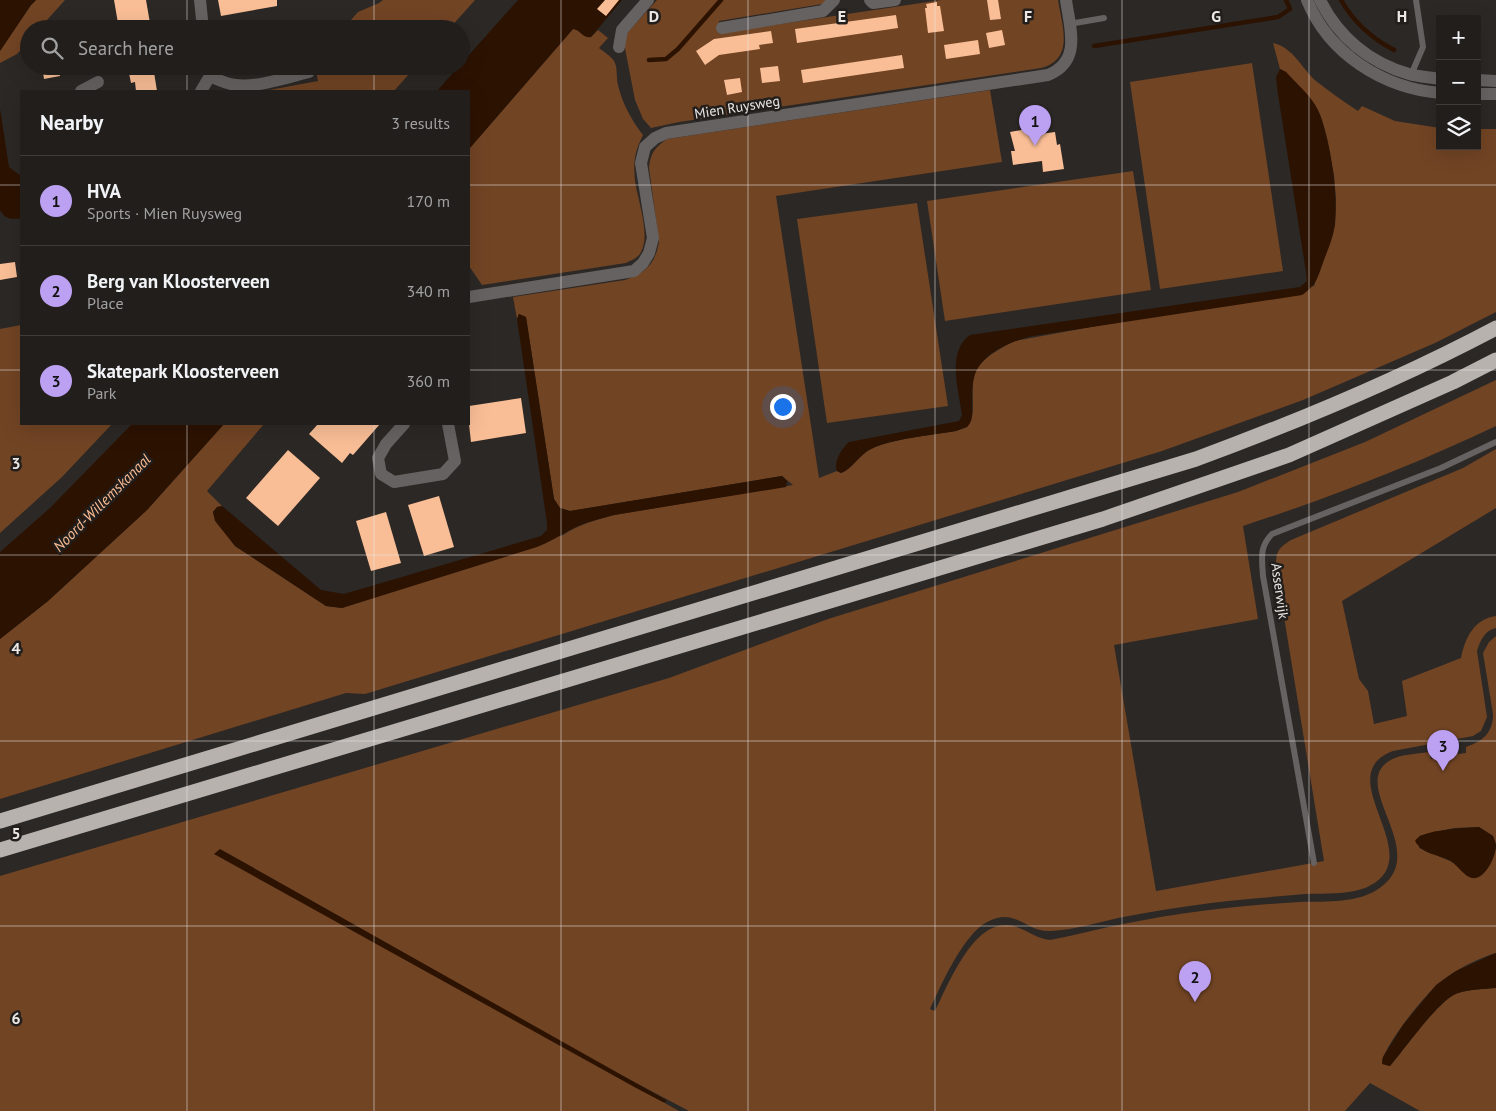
<!DOCTYPE html>
<html lang="en">
<head>
<meta charset="utf-8">
<style>
	:root { --surface:#211e1c; --page:#2d2b29; --text:#f1f3f6; --muted:#a2a2a3; --line:#3e3c3b; --accent:#bca0f2 }
	body { margin:0; font-family:"PT Sans",sans-serif; background:var(--page); color:var(--text) }
	.controls { position:absolute; right:15px; top:15px; display:grid; overflow:hidden; border-radius:0px; box-shadow:0 5px 20px #0002 }
	.controls button { width:45px; height:45px; display:grid; place-items:center; padding:0; border:0; border-bottom:1px solid var(--line); background:var(--surface); color:var(--text); font:25px sans-serif }
	.you { position:absolute; left:782px; top:406px; width:18px; height:18px; margin:-12px; border:4px solid #fff; border-radius:50%; background:#1a73e8; box-shadow:0 0 0 8px #1a73e833 }
	.badge { display:grid; place-items:center; width:32px; height:32px; border-radius:50%; background:var(--accent); color:#111; font-size:16px; font-weight:700 }
	.pin { position:absolute; translate:-50% -41px; filter:drop-shadow(0 1px 2px #0008) }
	.pin::after { content:''; position:absolute; top:26px; width:18px; height:15px; background:inherit; clip-path:polygon(0 0,100% 0,50% 100%) }
	.list { margin:0; padding:0; list-style:none }
	h2 { display:flex; justify-content:space-between; align-items:center; height:65px; margin:0; padding:0 20px; font-size:21px }
	h2 small { font-size:16px; font-weight:400; color:var(--muted) }
	.list li { display:grid; grid-template-columns:32px 1fr auto; gap:15px; align-items:center; box-sizing:border-box; height:90px; padding:0 20px; border-top:1px solid var(--line) }
	.list b { display:block; font-size:19px; white-space:nowrap }
	.list p { margin:0; font-size:16px; white-space:nowrap; color:var(--muted) }
	.list em { font-size:16px; font-style:normal; color:var(--muted) }
	.icon { flex:none; width:28px; height:28px; fill:none; stroke:currentColor; stroke-width:2; stroke-linecap:round; stroke-linejoin:round }
	.map { position:relative; flex:none; width:1496px; height:1111px; overflow:hidden }
	.search { position:absolute; background:var(--surface); box-shadow:0 5px 20px #0002; left:20px; top:20px; width:450px; height:55px; display:flex; align-items:center; gap:12px; box-sizing:border-box; padding:0 18px; border-radius:28px; color:var(--muted); font-size:19px }
	.panel { position:absolute; background:var(--surface); box-shadow:0 5px 20px #0002; left:20px; top:90px; width:450px; height:335px; border-radius:0px }
	.map>svg:first-child { display:block }
	.green { fill:#714424 }
	.water { fill:#2c1201 }
	.lines { fill:none; stroke-linecap:round; stroke-linejoin:round }
	.stream { stroke:#2c1201; stroke-width:4.5 }
	.building { fill:#f9be96 }
	.service { stroke:#656261; stroke-width:6 }
	.minor { stroke:#656261; stroke-width:12 }
	.tertiary { stroke:#656261; stroke-width:12 }
	.motorway { stroke:#b7b2ae; stroke-width:15 }
	.grid { fill:none; stroke:#ebe8e6; stroke-width:1; stroke-opacity:0.55 }
	.labels { text-anchor:middle; stroke-width:5; stroke-linejoin:round; paint-order:stroke }
	.street-label { font-size:14px; fill:#ebe8e6; stroke:#221e1c }
	.water-label { font-size:15px; font-style:italic; fill:#fdbd92; stroke:#221e1c }
	.grid-label { font-size:16px; text-anchor:middle; font-weight:bold; fill:#ebe8e6; stroke:#221e1c; stroke-width:5; stroke-linejoin:round; paint-order:stroke }
</style>
</head>
<body>
<div class="map">
<svg width="1496" height="1111" viewBox="0 0 1496 1111">
	<rect width="100%" height="100%" fill="#2c2825"/>
	<g class="green">
		<polygon points="36,0 65,0 39,29 29,29 29,41 17,54 0,63 0,51 31,5"/>
		<polygon points="383,0 475,0 449,29 343,29 358,12 379,3"/>
		<path d="M 657,0 L 826,0 L 822,4 L 719,21 L 720,33 L 941,0 L 1058,0 C 1062,26 1075,59 1041,68 L 679,122 L 651,128 L 643,119 L 635,100 L 624,43 L 627,33 Z"/>
		<path d="M 573,29 C 580,30 583,37 591,37 L 598,30 L 608,38 L 599,48 C 604,52 611,56 614,61 C 618,68 616,77 618,85 C 622,103 632,121 643,135 C 635,151 633,161 635,180 C 637,199 651,234 641,252 C 638,258 632,260 626,263 L 482,285 L 469,266 L 469,149 Z"/>
		<path d="M 1273,43 C 1293,47 1302,69 1316,81 C 1330,92 1344,102 1358,111 L 1362,106 L 1395,121 L 1440,128 L 1440,146 L 1477,146 L 1477,129 L 1496,129 L 1496,312 L 1435,343 L 1303,400 L 1162,451 L 365,694 L 346,693 L 0,799 L 0,639 L 48,601 L 147,510 L 224,424 L 264,424 L 207,491 L 222,506 L 217,507 L 213,512 L 214,517 L 235,546 L 326,606 L 342,608 L 563,535 C 579,524 596,520 614,515 L 793,485 L 782,476 L 570,511 L 560,508 L 554,499 L 526,317 L 519,314 L 517,319 L 513,297 L 625,280 C 646,273 655,264 659,242 L 649,168 C 650,154 655,147 667,139 L 990,90 L 1002,162 L 776,196 L 819,478 L 837,471 L 841,473 C 851,470 860,454 871,449 C 890,439 933,435 956,431 L 967,427 C 978,415 969,389 975,373 C 982,357 1000,349 1014,341 L 1314,286 L 1335,225 L 1336,199 L 1334,175 L 1327,140 L 1286,72 L 1280,69 Z"/>
		<polygon points="1252,63 1283,271 1160,289 1130,82"/>
		<polygon points="315,66 416,66 394,91 264,91 318,81"/>
		<polygon points="1133,171 1151,290 945,321 927,201"/>
		<polygon points="917,203 948,406 827,423 797,219"/>
		<polygon points="21,325 21,424 112,424 62,477 0,533 0,329"/>
		<path d="M 1496,380 L 1496,426 C 1414,465 1329,498 1243,526 L 1258,619 L 1114,645 L 1156,891 L 1324,861 L 1276,568 C 1276,552 1277,549 1291,540 L 1463,468 L 1496,449 L 1496,508 L 1342,601 L 1359,679 L 1368,691 L 1374,724 L 1407,716 L 1402,681 L 1461,658 C 1465,638 1474,619 1496,616 L 1496,628 C 1485,630 1480,641 1477,651 L 1487,717 L 1481,731 L 1473,736 L 1393,751 C 1326,776 1435,859 1365,888 C 1346,895 1325,893 1305,894 C 1274,897 1242,899 1211,903 C 1180,907 1148,912 1118,918 C 1096,923 1073,930 1051,931 C 1026,933 1016,906 987,922 C 963,935 941,985 930,1009 L 935,1011 C 948,985 972,923 1007,925 C 1023,926 1035,939 1050,940 C 1076,935 1102,928 1128,923 C 1184,912 1243,905 1300,902 C 1326,901 1359,904 1381,887 C 1430,851 1349,786 1389,761 C 1399,754 1417,754 1429,752 L 1431,759 L 1439,758 L 1438,751 L 1457,748 L 1458,754 L 1466,753 L 1466,747 C 1483,741 1493,733 1493,714 L 1483,653 L 1489,642 L 1496,636 L 1496,844 L 1493,836 L 1479,827 L 1454,828 L 1419,836 L 1419,848 L 1450,861 L 1458,866 L 1467,876 L 1490,863 L 1496,847 L 1496,953 C 1478,958 1449,973 1436,986 C 1419,1002 1390,1039 1382,1060 L 1383,1064 L 1390,1066 C 1404,1050 1440,998 1458,993 C 1470,989 1484,989 1496,988 L 1496,1111 L 1420,1111 L 1370,1083 L 1345,1111 L 689,1111 L 604,1066 L 220,849 L 598,1066 L 679,1111 L 0,1111 L 0,876 L 669,678 L 828,619 L 1238,492 L 1365,442 Z"/>
	</g>
	<g class="water">
		<polygon points="0,0 36,0 31,5 0,51"/>
		<path d="M 518,0 L 622,0 L 591,37 C 583,39 580,29 573,29 L 469,149 L 469,91 L 437,91 L 459,66 L 461,66 L 461,64 Z"/>
		<path d="M 1280,69 L 1286,72 C 1299,86 1315,99 1321,117 C 1331,146 1338,193 1335,223 C 1334,236 1328,249 1324,260 C 1318,276 1317,285 1302,295 L 1033,336 C 1012,341 984,352 975,374 C 972,383 972,392 972,401 C 972,411 974,420 967,427 L 956,431 C 933,435 890,439 871,449 C 860,454 851,470 841,473 L 837,471 C 833,462 842,448 849,442 L 959,421 L 962,415 C 959,391 946,352 970,335 L 1300,287 L 1307,281 L 1306,272 L 1278,94 L 1276,77 Z"/>
		<path d="M 0,109 L 9,167 L 21,176 L 21,218 C 12,220 5,219 0,210 Z"/>
		<path d="M 519,314 L 526,317 L 554,499 L 560,508 L 570,511 L 782,476 L 787,481 L 786,487 L 614,515 C 600,519 585,522 572,529 C 560,535 550,542 537,547 L 342,608 L 326,606 L 235,546 L 215,521 L 213,512 L 217,507 L 222,506 L 321,590 L 344,594 L 541,536 L 547,530 L 547,523 L 517,319 Z"/>
		<polygon points="132,424 224,424 147,510 48,601 0,639 0,552 50,508"/>
		<path d="M 1479,827 L 1493,836 C 1494,839 1496,843 1496,847 C 1495,858 1485,880 1472,878 C 1464,876 1458,866 1451,861 C 1438,854 1423,855 1415,841 C 1421,829 1466,828 1479,827 Z"/>
		<polygon points="220,849 666,1100 666,1102 663,1102 638,1089 214,854"/>
		<path d="M 1496,953 L 1496,988 C 1484,989 1470,989 1458,993 C 1440,998 1404,1050 1390,1066 L 1382,1064 L 1383,1057 L 1403,1025 L 1436,985 L 1456,971 Z"/>
	</g>
	<g class="lines">
		<g class="stream">
			<path d="M 1341,0 C 1354,23 1371,38 1394,50"/>
			<polyline points="1094,46 1278,17 1290,9 1286,0"/>
			<polyline points="649,60 666,59 678,49 721,0"/>
		</g>
	</g>
	<g class="building">
		<polygon points="114,0 146,0 151,29 119,29"/>
		<polygon points="218,0 277,0 277,6 221,16"/>
		<polygon points="605,0 619,0 606,16 597,9"/>
		<polygon points="987,0 998,0 1001,19 990,20"/>
		<polygon points="937,2 937,6 940,6 944,31 928,33 925,8 927,8 926,4"/>
		<polygon points="896,15 898,28 797,43 795,29"/>
		<polygon points="1002,30 1005,45 989,48 986,33"/>
		<polygon points="771,31 773,43 759,45 760,49 719,55 705,65 696,51 714,39"/>
		<polygon points="978,40 980,54 946,59 944,45"/>
		<polygon points="902,55 904,68 803,83 801,70"/>
		<polygon points="42,66 59,66 60,76 44,79"/>
		<polygon points="134,66 153,66 157,91 136,91 135,82 131,83 128,68"/>
		<polygon points="778,66 780,81 762,83 760,68"/>
		<polygon points="740,78 742,92 727,95 724,80"/>
		<polygon points="1039,127 1040,134 1055,132 1057,145 1060,144 1064,169 1043,172 1042,161 1013,165 1011,151 1015,151 1010,132"/>
		<polygon points="15,262 17,277 0,280 0,264"/>
		<polygon points="521,398 526,433 471,442 469,424 469,406"/>
		<polygon points="318,424 380,424 353,455 350,453 342,463 309,434"/>
		<polygon points="288,450 320,478 278,526 246,498"/>
		<polygon points="439,496 454,547 424,556 408,505"/>
		<polygon points="386,512 401,563 371,571 356,521"/>
	</g>
	<g class="lines">
		<g class="service">
			<polyline points="1069,24 1104,18"/>
			<polyline points="1411,75 1423,47 1416,0"/>
			<path d="M 1314,863 L 1263,576 C 1262,559 1259,547 1272,534 L 1441,468 L 1496,442"/>
		</g>
		<g class="minor">
			<polyline points="200,0 203,29"/>
			<polyline points="870,0 873,3 895,0"/>
			<polyline points="722,28 823,11 834,0"/>
			<polyline points="619,47 622,30 648,0"/>
			<path d="M 210,76 C 218,80 227,84 236,85 C 255,88 289,77 309,72"/>
			<polyline points="81,91 98,82"/>
			<polyline points="201,91 210,76 208,66"/>
			<path d="M 469,297 L 634,271 L 643,263 L 649,253 L 653,238 L 641,163 L 645,147 L 655,138 L 666,133 L 1048,75 C 1082,61 1070,29 1066,0"/>
			<polyline points="404,424 386,444 378,458 381,474 394,482 443,474 455,461 448,424"/>
		</g>
		<g class="tertiary">
			<path d="M 1307,0 C 1329,54 1383,88 1440,93"/>
			<path d="M 1320,0 C 1338,37 1370,63 1409,74 C 1419,77 1430,77 1440,79"/>
			<polyline points="1477,80 1496,81"/>
			<polyline points="1477,94 1496,94"/>
		</g>
		<g class="motorway">
			<path d="M 0,821 L 1196,459 C 1299,421 1400,379 1496,328"/>
			<polyline points="0,850 1103,519 1289,455 1453,382 1496,360"/>
		</g>
	</g>
	<path class="grid" d="M 187,0 L 187,29M 374,0 L 374,29M 561,0 L 561,1111M 748,0 L 748,1111M 935,0 L 935,1111M 1122,0 L 1122,1111M 1309,0 L 1309,1111M 187,66 L 187,91M 374,66 L 374,91M 0,185 L 21,185M 469,185 L 1496,185M 0,370 L 21,370M 469,370 L 1496,370M 187,424 L 187,1111M 374,424 L 374,1111M 0,555 L 1496,555M 0,741 L 1496,741M 0,926 L 1496,926"/>
	<g class="labels">
		<g class="street-label">
			<text transform="translate(737 107) rotate(-9)" y="5">Mien Ruysweg</text>
			<text transform="translate(1280 591) rotate(82)" y="5">Asserwijk</text>
		</g>
		<g class="water-label">
			<text transform="translate(102 503) rotate(-45)" y="5">Noord-Willemskanaal</text>
		</g>
	</g>
	<g class="grid-label">
		<text x="654" y="22">D</text>
		<text x="842" y="22">E</text>
		<text x="1028" y="22">F</text>
		<text x="1216" y="22">G</text>
		<text x="1402" y="22">H</text>
		<text x="16" y="469">3</text>
		<text x="16" y="654">4</text>
		<text x="16" y="839">5</text>
		<text x="16" y="1024">6</text>
	</g>
</svg>
<div class="controls">
<button>+</button>
<button>−</button>
<button><svg class="icon" aria-label="layers" viewBox="0 0 24 24"><path d="M12 4l9 5-9 5-9-5zM3 14l9 5 9-5"/></svg></button>
</div>
<div class="you"></div>
<div class="pin badge" style="left:1035px;top:146px">1</div>
<div class="pin badge" style="left:1195px;top:1002px">2</div>
<div class="pin badge" style="left:1443px;top:771px">3</div>
<div class="search"><svg class="icon" aria-label="search" viewBox="0 0 24 24"><circle cx="10" cy="10" r="6"/><path d="M15 15l6 6"/></svg>Search here</div>
<section class="panel">
<h2>Nearby<small>3 results</small></h2>
<ul class="list">
<li><span class="badge">1</span><div><b>HVA</b><p>Sports · Mien Ruysweg</p></div><em>170 m</em></li>
<li><span class="badge">2</span><div><b>Berg van Kloosterveen</b><p>Place</p></div><em>340 m</em></li>
<li><span class="badge">3</span><div><b>Skatepark Kloosterveen</b><p>Park</p></div><em>360 m</em></li>
</ul>
</section>
</div>
</body>
</html>
